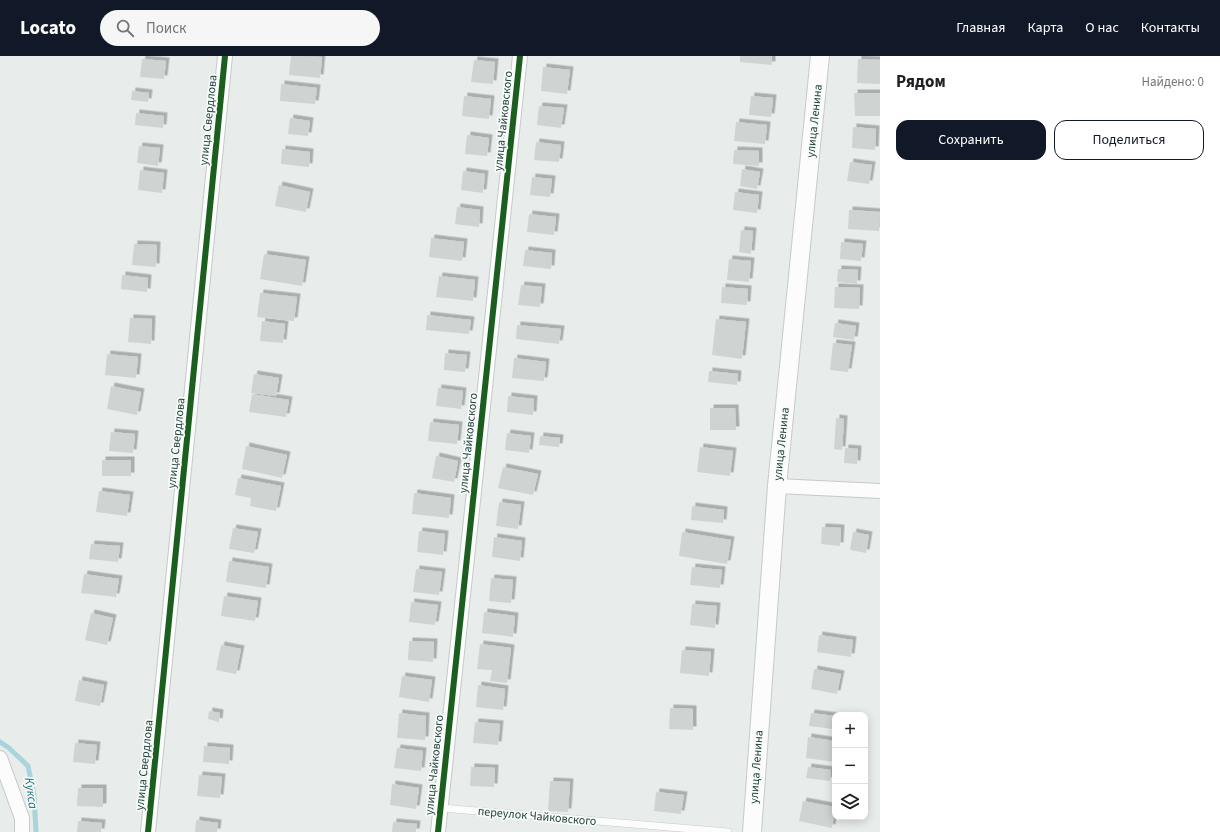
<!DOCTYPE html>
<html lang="ru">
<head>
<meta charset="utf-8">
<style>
	:root { --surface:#fff; --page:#f6f6f6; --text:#202124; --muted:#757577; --line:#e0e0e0; --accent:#111827 }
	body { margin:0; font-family:"Source Sans 3",sans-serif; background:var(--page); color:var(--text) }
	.controls { position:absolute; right:12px; bottom:12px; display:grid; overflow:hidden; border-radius:8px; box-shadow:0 2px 10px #0003 }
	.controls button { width:36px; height:36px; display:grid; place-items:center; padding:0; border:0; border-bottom:1px solid var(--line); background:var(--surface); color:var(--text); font:20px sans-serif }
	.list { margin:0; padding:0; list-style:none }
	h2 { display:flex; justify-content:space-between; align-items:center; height:52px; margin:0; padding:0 16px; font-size:17px }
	h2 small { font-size:13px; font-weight:400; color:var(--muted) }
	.actions { display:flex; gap:8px; padding:12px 16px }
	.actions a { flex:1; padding:9px 0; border:1px solid var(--accent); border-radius:12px; text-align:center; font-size:14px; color:var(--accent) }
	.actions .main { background:var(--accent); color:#fff }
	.icon { flex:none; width:22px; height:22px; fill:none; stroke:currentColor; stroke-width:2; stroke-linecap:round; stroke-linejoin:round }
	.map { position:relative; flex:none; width:880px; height:776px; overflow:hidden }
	header { display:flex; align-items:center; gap:24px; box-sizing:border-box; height:56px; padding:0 20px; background:var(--accent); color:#fff }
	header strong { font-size:19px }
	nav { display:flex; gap:22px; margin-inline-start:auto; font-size:14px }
	.search { width:280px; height:36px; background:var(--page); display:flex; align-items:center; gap:10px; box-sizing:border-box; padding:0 14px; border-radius:22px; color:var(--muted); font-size:15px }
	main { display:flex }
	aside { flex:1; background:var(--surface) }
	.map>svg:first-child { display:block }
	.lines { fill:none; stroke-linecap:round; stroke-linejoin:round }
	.stream { stroke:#a9d4db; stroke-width:5 }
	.building { fill:#cfd4d2; filter:url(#shadow) }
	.service-casing { stroke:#c5cac8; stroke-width:8 }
	.minor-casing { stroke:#c5cac8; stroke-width:16 }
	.tertiary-casing { stroke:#c5cac8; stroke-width:20 }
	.service { stroke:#fcfcfc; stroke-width:7 }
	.minor { stroke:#fcfcfc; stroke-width:14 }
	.tertiary { stroke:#fcfcfc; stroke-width:18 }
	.cycleway-casing { stroke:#f7fbf9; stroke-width:8 }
	.cycleway { stroke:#1b5e20; stroke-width:6 }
	.labels { text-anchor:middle; stroke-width:3.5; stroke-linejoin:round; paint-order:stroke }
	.street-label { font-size:12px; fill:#24423a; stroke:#f7fbf9 }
	.water-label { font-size:13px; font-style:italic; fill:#1c6f80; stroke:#f7fbf9 }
</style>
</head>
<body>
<header>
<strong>Locato</strong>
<div class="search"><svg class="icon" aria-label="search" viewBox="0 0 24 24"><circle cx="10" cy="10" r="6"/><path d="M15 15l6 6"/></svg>Поиск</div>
<nav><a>Главная</a><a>Карта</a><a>О нас</a><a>Контакты</a></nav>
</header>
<main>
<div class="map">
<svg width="880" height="776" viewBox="0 0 880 776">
	<defs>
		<filter id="shadow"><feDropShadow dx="3.5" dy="-3.5" stdDeviation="0" flood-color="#0004"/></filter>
	</defs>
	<rect width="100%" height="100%" fill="#e8edeb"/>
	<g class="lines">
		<polyline class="stream" points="0,686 9,692 28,710 34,739 36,776"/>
	</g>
	<g class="building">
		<polygon points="291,0 322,1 320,22 289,19"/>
		<polygon points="740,0 772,0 772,9 740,6"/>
		<polygon points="142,3 166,5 164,23 140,21"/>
		<polygon points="858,3 880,4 880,28 857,27"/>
		<polygon points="474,4 495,6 493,28 471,26"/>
		<polygon points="543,11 570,14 567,38 541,35"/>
		<polygon points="281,28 317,32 315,48 280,45"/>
		<polygon points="132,35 149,37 148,46 131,44"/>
		<polygon points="854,37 880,37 880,60 855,60"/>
		<polygon points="464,40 491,43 489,63 462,60"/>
		<polygon points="751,40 773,42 771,61 749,59"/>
		<polygon points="539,50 564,52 561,72 537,69"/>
		<polygon points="136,57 164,60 163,72 135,69"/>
		<polygon points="290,62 310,65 308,80 288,78"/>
		<polygon points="736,66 767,69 765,88 734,85"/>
		<polygon points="853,71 876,73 875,94 852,92"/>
		<polygon points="467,79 489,82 487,100 465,98"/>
		<polygon points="536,86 561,89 559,106 534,104"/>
		<polygon points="139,90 160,92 158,110 137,107"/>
		<polygon points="282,93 310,96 309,111 281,108"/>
		<polygon points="734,94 759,95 759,110 733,108"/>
		<polygon points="850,106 872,109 869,128 847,125"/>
		<polygon points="742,113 760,116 757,133 740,130"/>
		<polygon points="140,114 164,117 162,137 138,134"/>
		<polygon points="463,115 485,118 483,137 461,134"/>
		<polygon points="532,121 552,123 550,141 530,139"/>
		<polygon points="279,129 310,136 306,156 275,150"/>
		<polygon points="735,136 759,139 757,157 733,154"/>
		<polygon points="457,151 480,154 479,171 455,168"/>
		<polygon points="849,154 880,156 879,175 848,173"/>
		<polygon points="529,158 556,161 554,179 527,176"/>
		<polygon points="741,174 753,175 751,198 739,196"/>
		<polygon points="431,182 464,186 462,205 429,201"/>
		<polygon points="841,186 863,188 861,205 840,203"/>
		<polygon points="134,188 157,189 156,211 132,209"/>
		<polygon points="525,194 552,197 551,213 523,210"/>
		<polygon points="264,198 306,204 302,230 260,223"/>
		<polygon points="729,203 751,205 749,226 727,224"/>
		<polygon points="838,213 858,214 857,228 837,226"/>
		<polygon points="122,219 148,222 147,236 121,233"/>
		<polygon points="439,220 475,224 473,245 436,241"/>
		<polygon points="521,229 542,231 540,251 518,249"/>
		<polygon points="722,231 748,233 747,249 721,247"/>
		<polygon points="835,231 860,232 859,253 834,252"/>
		<polygon points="260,237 297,241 294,265 257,261"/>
		<polygon points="427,259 471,264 469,278 426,274"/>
		<polygon points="130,262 152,263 151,288 128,286"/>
		<polygon points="716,263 746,266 742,303 712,299"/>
		<polygon points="262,265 285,268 283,287 260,285"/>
		<polygon points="835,267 856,270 854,284 833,281"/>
		<polygon points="517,269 561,273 559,288 516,283"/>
		<polygon points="833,287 852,289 848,316 830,314"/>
		<polygon points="445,297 467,299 465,316 444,314"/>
		<polygon points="107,298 138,301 136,322 105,319"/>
		<polygon points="514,302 546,306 544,325 512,322"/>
		<polygon points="709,315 738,318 737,329 708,326"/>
		<polygon points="254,318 279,322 276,340 251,337"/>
		<polygon points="111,330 141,336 137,359 107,353"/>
		<polygon points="438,332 463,335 461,353 436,350"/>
		<polygon points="252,338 289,344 286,361 249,356"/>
		<polygon points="508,340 534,343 533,359 507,356"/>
		<polygon points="710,352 735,352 736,374 710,374"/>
		<polygon points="836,362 844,363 842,394 834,393"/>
		<polygon points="430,366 459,369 457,388 428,385"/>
		<polygon points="111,376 135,378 133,397 109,395"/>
		<polygon points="507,377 531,380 529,397 505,394"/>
		<polygon points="540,380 560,382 559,391 539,389"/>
		<polygon points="246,390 287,399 282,422 242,413"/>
		<polygon points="700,391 733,395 730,420 697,416"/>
		<polygon points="845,392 858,393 857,408 844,407"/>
		<polygon points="436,400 458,405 454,426 432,422"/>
		<rect x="102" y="404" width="29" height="16"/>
		<polygon points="503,411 538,418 533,439 498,432"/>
		<polygon points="238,422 281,430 276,455 250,450 251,442 235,439"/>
		<polygon points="99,435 130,439 127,460 96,456"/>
		<polygon points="414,437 451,442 449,462 412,458"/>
		<polygon points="499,446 521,449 518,473 496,470"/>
		<polygon points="692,450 724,454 723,467 691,464"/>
		<polygon points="822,471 841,472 840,490 821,488"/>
		<polygon points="233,472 258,476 254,497 229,493"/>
		<polygon points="419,475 445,478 443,499 417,496"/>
		<polygon points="682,476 731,484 727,508 679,500"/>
		<polygon points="853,476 869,479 866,497 850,494"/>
		<polygon points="494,481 522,485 520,505 492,501"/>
		<polygon points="91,488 120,490 118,506 89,503"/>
		<polygon points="229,505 269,511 266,532 226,526"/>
		<polygon points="692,511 722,514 720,532 690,529"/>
		<polygon points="416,513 442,516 439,539 413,536"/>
		<polygon points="84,518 119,523 116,541 81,537"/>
		<polygon points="491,522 513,524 511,547 489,545"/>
		<polygon points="224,540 258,545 255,565 221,560"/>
		<polygon points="411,546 438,549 435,569 409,566"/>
		<polygon points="692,548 717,550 715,572 690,569"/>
		<polygon points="484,556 515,560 513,581 482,577"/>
		<polygon points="91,557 113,562 107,589 85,584"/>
		<polygon points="819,579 853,584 851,601 817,596"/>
		<polygon points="409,585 434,586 433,606 408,604"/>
		<polygon points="480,588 511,592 507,627 490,625 492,614 477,613"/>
		<polygon points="221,589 241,593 236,618 216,614"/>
		<polygon points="682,594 711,596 709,620 680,617"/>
		<polygon points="814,613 841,618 837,638 811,633"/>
		<polygon points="402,620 432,624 429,646 399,641"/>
		<polygon points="79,624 104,629 100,650 75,645"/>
		<polygon points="478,629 505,633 503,654 476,651"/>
		<polygon points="670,652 693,653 693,674 669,673"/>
		<polygon points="209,655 220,657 219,666 208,663"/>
		<polygon points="399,657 426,660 425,684 397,682"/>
		<polygon points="811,657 835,660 833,673 809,670"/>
		<polygon points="475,666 500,668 498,689 473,687"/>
		<polygon points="808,681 835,685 835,706 806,702"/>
		<polygon points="75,687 97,689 95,708 73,706"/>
		<polygon points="204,690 230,692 229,708 203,706"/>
		<polygon points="397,692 423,695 421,715 394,712"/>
		<polygon points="471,711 495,712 494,731 470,730"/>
		<polygon points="808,711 831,714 830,725 806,722"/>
		<polygon points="199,719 222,721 220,742 197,740"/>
		<polygon points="550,725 570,726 568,756 548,755"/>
		<polygon points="392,728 419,732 416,753 390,749"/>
		<polygon points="78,732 103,732 103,751 77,750"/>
		<polygon points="656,736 684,739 681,758 654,755"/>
		<polygon points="803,745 835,751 832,772 799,765"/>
		<polygon points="196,764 218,767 217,776 195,776"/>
		<polygon points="78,765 102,767 101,776 77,776"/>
		<polygon points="393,766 417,768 416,776 392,776"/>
	</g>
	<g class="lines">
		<defs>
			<polyline id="service" points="441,752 728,776"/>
			<g id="minor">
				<polyline points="777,430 880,435"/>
				<polyline points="0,702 22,762 22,776"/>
				<polyline points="148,776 225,0"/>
				<polyline points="438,776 520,0"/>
			</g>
			<polyline id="tertiary" points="752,776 777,430 820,0"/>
		</defs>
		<use href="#service" class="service-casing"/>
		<use href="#minor" class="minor-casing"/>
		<use href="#tertiary" class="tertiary-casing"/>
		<use href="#service" class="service"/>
		<use href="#minor" class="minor"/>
		<use href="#tertiary" class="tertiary"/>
		<defs>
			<g id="cycleway">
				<polyline points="148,776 225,0"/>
				<polyline points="438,776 520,0"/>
			</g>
		</defs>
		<use href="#cycleway" class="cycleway-casing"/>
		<use href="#cycleway" class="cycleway"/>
	</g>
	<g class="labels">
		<g class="street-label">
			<text transform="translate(208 64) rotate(-84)" y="4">улица Свердлова</text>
			<text transform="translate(503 65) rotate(-84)" y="4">улица Чайковского</text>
			<text transform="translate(814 65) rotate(-84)" y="4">улица Ленина</text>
			<text transform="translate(176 387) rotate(-84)" y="4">улица Свердлова</text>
			<text transform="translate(468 387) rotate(-84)" y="4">улица Чайковского</text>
			<text transform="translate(781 388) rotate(-84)" y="4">улица Ленина</text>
			<text transform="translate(144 709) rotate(-84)" y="4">улица Свердлова</text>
			<text transform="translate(434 709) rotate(-84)" y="4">улица Чайковского</text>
			<text transform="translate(756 711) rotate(-86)" y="4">улица Ленина</text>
			<text transform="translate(537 760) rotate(5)" y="4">переулок Чайковского</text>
		</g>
		<g class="water-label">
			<text transform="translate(32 737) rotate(82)" y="5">Кукса</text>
		</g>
	</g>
</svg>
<div class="controls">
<button>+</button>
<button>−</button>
<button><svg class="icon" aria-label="layers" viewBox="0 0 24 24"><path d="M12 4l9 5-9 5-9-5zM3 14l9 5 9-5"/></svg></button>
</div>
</div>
<aside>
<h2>Рядом<small>Найдено: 0</small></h2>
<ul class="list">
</ul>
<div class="actions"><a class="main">Сохранить</a><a>Поделиться</a></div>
</aside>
</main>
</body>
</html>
